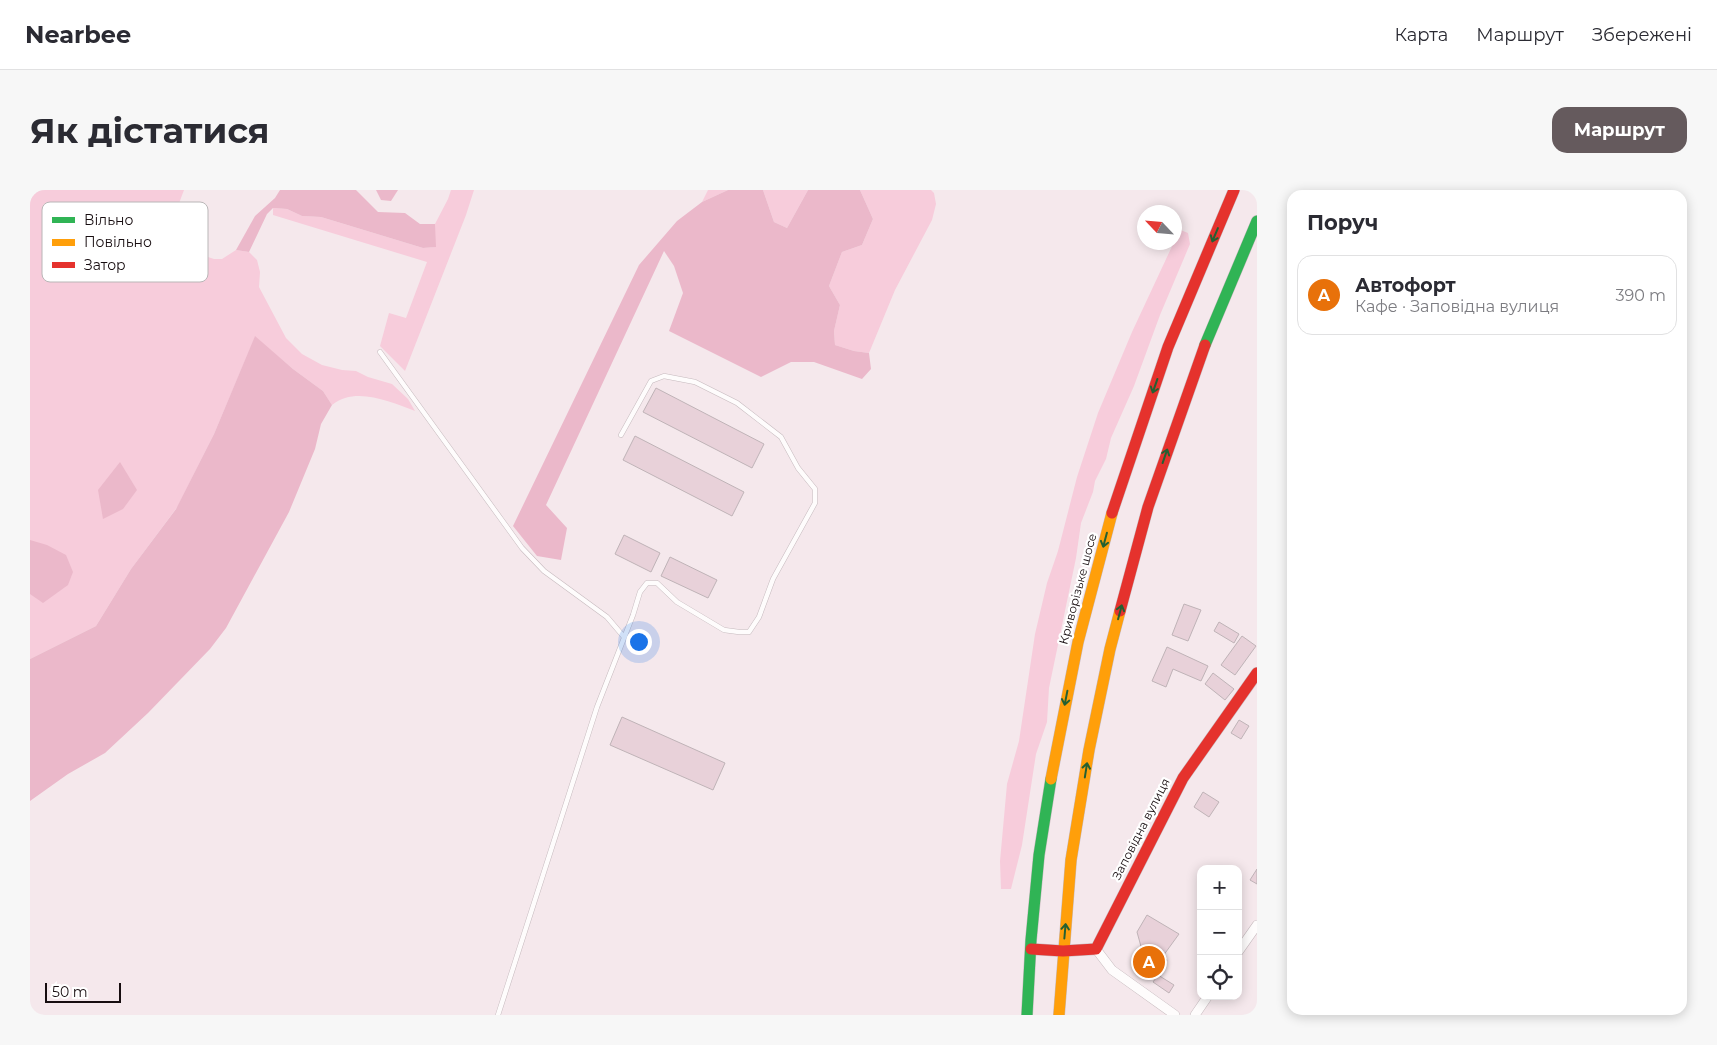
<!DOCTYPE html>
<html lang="uk">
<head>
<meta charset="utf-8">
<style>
	:root { --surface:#fff; --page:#f7f7f7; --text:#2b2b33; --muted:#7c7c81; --line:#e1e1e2; --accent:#655a5d }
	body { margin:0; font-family:Montserrat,sans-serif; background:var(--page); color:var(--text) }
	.controls { position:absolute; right:15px; bottom:15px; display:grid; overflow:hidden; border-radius:10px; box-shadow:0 2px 12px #0003 }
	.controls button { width:45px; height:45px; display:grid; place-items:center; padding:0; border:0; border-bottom:1px solid var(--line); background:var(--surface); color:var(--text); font:25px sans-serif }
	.compass { position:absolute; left:1107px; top:15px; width:45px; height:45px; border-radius:50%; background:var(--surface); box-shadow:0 2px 12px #0003; rotate:296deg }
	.scale { position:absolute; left:15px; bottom:12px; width:76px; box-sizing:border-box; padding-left:5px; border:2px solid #170d10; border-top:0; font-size:14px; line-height:18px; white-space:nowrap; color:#170d10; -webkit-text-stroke:4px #fff; paint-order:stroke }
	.you { position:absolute; left:608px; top:451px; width:18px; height:18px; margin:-12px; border:4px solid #fff; border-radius:50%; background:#1a73e8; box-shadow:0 0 0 8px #1a73e833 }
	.badge { display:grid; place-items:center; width:32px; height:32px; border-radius:50%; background:var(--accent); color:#fff; font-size:16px; font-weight:700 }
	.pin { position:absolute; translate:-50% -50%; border:2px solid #fff; box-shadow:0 1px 5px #0006 }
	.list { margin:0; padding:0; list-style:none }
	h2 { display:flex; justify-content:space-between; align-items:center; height:65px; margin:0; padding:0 20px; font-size:21px }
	h2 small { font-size:16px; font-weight:400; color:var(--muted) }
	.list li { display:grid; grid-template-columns:32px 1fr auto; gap:15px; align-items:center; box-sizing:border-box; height:80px; margin:0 10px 10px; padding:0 10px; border:1px solid var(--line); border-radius:15px }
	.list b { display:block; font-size:19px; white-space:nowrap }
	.list p { margin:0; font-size:16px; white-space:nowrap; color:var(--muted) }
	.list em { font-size:16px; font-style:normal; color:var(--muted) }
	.icon { flex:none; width:28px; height:28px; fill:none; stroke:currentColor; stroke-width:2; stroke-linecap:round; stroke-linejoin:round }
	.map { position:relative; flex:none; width:1227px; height:825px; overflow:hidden; border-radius:15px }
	header { display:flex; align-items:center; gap:30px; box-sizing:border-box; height:70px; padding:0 25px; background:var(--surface); border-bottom:1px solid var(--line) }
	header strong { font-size:24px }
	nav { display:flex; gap:28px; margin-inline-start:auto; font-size:18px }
	.intro { display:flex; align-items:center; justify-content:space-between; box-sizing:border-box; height:120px; padding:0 30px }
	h1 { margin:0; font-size:35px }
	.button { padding:12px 22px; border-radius:15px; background:var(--accent); color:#fff; font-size:18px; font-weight:700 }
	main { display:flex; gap:30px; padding:0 30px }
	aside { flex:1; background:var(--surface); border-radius:15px; box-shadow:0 2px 12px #0003 }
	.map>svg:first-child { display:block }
	.green { fill:#f7ccdb }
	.forest { fill:#ebb8ca }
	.building { fill:#e8d1d9; stroke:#bfb3b7 }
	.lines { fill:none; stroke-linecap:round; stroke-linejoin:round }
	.lane-casing { stroke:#c6babe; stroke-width:5.5 }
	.street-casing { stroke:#c6babe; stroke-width:10 }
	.fast-casing { stroke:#c6babe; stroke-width:12 }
	.slow-casing { stroke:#c6babe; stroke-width:12 }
	.jam-casing { stroke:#c6babe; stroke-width:12 }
	.lane { stroke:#fefcfc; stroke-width:4.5 }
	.street { stroke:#fefcfc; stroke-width:9 }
	.fast { stroke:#30b455; stroke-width:11 }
	.slow { stroke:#ff9f0a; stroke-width:11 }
	.jam { stroke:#e5322d; stroke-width:11 }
	.oneway { stroke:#246032 }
	.labels { text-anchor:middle; stroke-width:4.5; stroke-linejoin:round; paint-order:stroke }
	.street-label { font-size:12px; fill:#170d10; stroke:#fff }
	.key { fill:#fff; stroke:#b9b6b7; stroke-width:1 }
	.key-label { font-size:14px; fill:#170d10 }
</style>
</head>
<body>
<header>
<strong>Nearbee</strong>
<nav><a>Карта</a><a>Маршрут</a><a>Збережені</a></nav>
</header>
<div class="intro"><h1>Як дістатися</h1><a class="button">Маршрут</a></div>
<main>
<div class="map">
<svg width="1227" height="825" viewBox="0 0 1227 825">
	<rect width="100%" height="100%" fill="#f5e8ec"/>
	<g class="green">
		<path d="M 0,0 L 154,0 L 145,24 L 144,34 L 147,45 L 154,53 L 169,64 L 184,69 L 192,69 L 206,60 L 219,62 L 227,70 L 230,82 L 229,97 L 256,148 L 272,164 L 292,175 L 312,180 L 326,181 L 338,187 L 362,194 L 378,209 L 385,221 C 360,212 326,196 302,215 L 293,201 L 263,179 L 225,147 L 184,244 L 148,316 L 101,379 L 66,436 L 0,469 Z"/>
		<polygon points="421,0 444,0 436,25 375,181 350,156 359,123 376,128 397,72 243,25 243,18 257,19 272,26 291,27 393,58 405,57 405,34 418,9"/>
		<polygon points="678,0 698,0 672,12"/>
		<polygon points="733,0 778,0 757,38 744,32"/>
		<polygon points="830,0 901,0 904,3 906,14 902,30 865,100 839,163 824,161 805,155 804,141 810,115 799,96 812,62 832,55 843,29"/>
		<polygon points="1148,39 1158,43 1160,54 1130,125 1104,196 1081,248 1076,269 1065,291 1063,302 1051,333 1046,368 1019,498 1017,532 1006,564 992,655 981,699 971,699 970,671 977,594 989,551 1005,444 1017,393 1028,361 1047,287 1068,223 1102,142 1144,52"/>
	</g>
	<g class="forest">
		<polygon points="250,0 326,0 348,22 375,23 390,34 405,34 406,57 393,58 291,27 272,26 257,19 243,18 237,24 219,62 206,60 225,26 245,8"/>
		<polygon points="346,0 368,0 361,11 351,10"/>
		<polygon points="698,0 733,0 744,32 757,38 778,0 830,0 843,29 832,55 812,62 799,96 810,115 804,141 805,155 824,161 839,163 841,179 832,189 784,172 761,172 731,187 639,141 653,103 644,76 634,61 516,315 537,338 531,370 507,366 483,336 609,75 647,31 672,12"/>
		<polygon points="225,146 263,179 293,201 302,215 291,234 285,259 259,322 196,438 180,459 118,523 75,563 38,584 0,611 0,469 66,436 101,379 146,319 184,244"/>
		<polygon points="90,272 107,300 93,319 73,329 68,300"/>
		<polygon points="0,350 17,355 36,365 43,382 38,395 13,413 0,404"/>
	</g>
	<g class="building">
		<polygon points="626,198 734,254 722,278 613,222"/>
		<polygon points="605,246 714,302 702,326 593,270"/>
		<polygon points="594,345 630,363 621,382 585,364"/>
		<polygon points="640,367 687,390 678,408 631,386"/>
		<polygon points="1154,414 1171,420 1158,451 1142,445"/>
		<polygon points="1189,432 1209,444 1204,453 1184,441"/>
		<polygon points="1212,446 1226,456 1205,485 1191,475"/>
		<polygon points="1137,457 1178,476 1171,491 1143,479 1136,497 1122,491"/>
		<polygon points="1183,483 1204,499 1195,510 1175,494"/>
		<polygon points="592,527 695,573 683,600 580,555"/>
		<polygon points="1209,530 1219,536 1211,549 1201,543"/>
		<polygon points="1173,602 1189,612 1179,627 1164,617"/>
		<polygon points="1227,679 1227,694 1220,690"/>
		<polygon points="1117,725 1149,744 1133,766 1137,770 1129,782 1119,784 1107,777 1104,766 1107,762 1112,760 1107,742"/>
		<polygon points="1128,785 1144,795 1139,803 1123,792"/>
	</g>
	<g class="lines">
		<defs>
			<g id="lane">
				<polyline points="350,162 492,358 514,381 577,427 594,447"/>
				<polyline points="468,825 567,517 603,425 610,402 617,393 627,393 647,412 694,440 709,442 719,442 729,427 743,389 785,313 785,299 768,278 751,247 707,213 665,192 634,186 621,191 591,245"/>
			</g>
			<g id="street">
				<polyline points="1066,759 1082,780 1145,825"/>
				<polyline points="1208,762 1227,735"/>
				<polyline points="1165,825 1178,806"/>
			</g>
			<g id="fast">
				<polyline points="1175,155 1227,31"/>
				<polyline points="997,825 1001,750 1009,665 1021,589"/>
			</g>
			<g id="slow">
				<polyline points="1021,589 1048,452 1082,323"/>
				<polyline points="1029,825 1041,670 1059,560 1080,459 1090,421"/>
			</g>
			<g id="jam">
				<polyline points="1082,323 1138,157 1204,0"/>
				<polyline points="1090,421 1118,317 1175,155"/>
				<polyline points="1001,759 1033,761 1066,759 1153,588 1227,483"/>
			</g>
		</defs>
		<use href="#lane" class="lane-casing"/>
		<use href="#street" class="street-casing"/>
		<use href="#fast" class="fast-casing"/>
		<use href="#slow" class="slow-casing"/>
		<use href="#jam" class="jam-casing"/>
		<use href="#lane" class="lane"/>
		<use href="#street" class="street"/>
		<use href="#fast" class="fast"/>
		<use href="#slow" class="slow"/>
		<use href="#jam" class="jam"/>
	</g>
	<defs><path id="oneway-shaft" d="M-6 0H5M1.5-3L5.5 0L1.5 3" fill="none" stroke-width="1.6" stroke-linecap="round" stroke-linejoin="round" transform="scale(1.25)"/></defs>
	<g class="oneway">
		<use href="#oneway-shaft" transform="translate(1185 45) rotate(113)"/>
		<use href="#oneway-shaft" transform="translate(1125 196) rotate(109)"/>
		<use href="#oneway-shaft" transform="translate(1135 266) rotate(-71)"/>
		<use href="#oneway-shaft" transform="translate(1075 350) rotate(105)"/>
		<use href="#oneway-shaft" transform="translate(1090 422) rotate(-75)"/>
		<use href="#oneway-shaft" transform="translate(1036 508) rotate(101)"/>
		<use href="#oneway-shaft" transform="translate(1056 580) rotate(-81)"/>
		<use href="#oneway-shaft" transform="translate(1035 741) rotate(-85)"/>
	</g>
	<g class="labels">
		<g class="street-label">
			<text transform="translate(1048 399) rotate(-75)" y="4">Криворізьке шосе</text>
			<text transform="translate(1111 639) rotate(-63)" y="4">Заповідна вулиця</text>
		</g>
	</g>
	<rect x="12" y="12" width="166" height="80" rx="8" class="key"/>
	<rect x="22" y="27" width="23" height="6" fill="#30b455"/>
	<rect x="22" y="49" width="23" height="7" fill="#ff9f0a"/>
	<rect x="22" y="72" width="23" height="6" fill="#e5322d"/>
	<g class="key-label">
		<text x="54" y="35">Вільно</text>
		<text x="54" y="57">Повільно</text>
		<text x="54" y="80">Затор</text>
	</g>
</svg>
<div class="controls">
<button>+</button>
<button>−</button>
<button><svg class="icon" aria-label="locate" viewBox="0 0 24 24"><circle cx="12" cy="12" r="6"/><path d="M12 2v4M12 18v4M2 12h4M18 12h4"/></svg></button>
</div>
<svg class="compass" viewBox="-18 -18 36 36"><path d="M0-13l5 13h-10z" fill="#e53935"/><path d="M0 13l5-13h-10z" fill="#7c7c81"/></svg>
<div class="scale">50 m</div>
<div class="you"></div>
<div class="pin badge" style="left:1119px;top:772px;background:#e8710a">A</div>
</div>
<aside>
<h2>Поруч<small></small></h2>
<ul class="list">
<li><span class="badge" style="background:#e8710a">A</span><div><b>Автофорт</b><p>Кафе · Заповідна вулиця</p></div><em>390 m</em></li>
</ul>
</aside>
</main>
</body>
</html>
